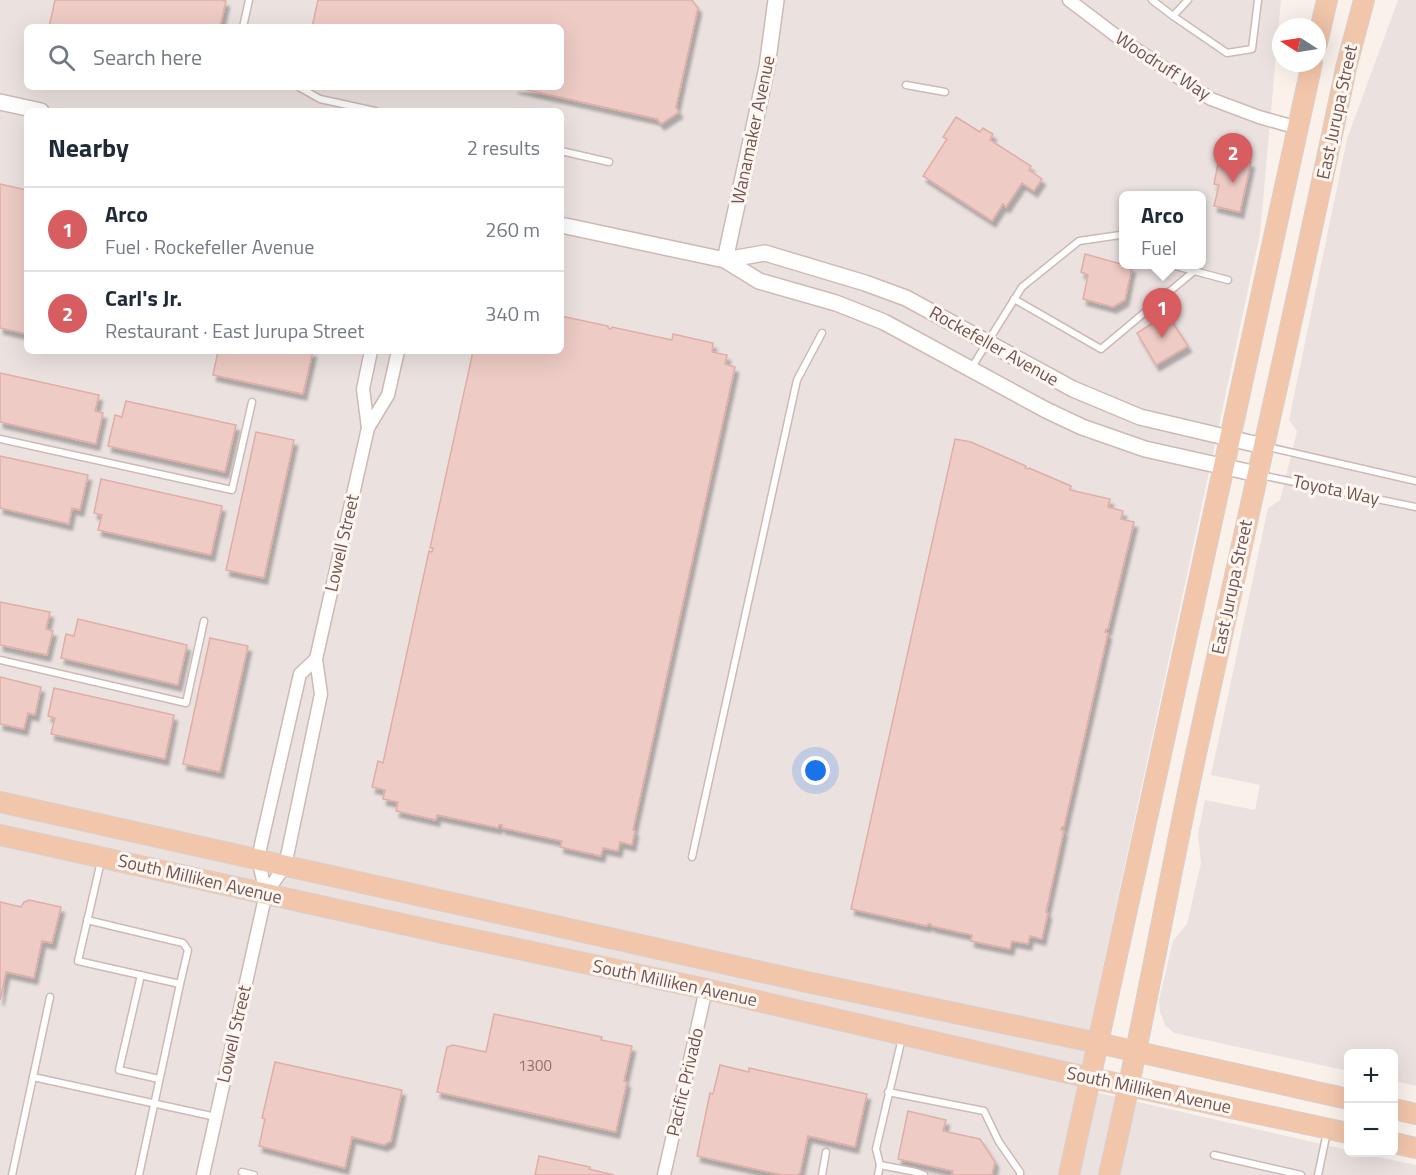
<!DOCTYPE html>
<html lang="en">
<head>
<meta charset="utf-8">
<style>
	:root { --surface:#fff; --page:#f2f2f3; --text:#1f2937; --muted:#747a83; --line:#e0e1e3; --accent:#d85d60 }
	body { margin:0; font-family:"Titillium Web",sans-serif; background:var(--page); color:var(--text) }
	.controls { position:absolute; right:18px; bottom:18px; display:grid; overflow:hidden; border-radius:9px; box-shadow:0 6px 24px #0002 }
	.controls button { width:54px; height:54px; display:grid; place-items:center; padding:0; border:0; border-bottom:2px solid var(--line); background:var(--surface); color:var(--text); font:30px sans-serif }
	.compass { position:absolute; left:1272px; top:18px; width:54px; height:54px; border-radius:50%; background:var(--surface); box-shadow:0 6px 24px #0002; rotate:282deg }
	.you { position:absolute; left:816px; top:771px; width:21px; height:21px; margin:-15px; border:4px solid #fff; border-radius:50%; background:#1a73e8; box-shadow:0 0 0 9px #1a73e833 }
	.badge { display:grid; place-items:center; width:39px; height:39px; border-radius:50%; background:var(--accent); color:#fff; font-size:20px; font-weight:700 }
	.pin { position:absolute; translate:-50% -50px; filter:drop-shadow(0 2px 3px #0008) }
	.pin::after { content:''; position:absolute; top:32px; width:21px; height:18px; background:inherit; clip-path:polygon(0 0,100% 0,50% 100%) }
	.popup { position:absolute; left:1119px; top:191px; width:87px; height:78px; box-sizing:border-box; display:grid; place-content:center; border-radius:9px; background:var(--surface); filter:drop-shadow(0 2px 4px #0005); font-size:20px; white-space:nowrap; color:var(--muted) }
	.popup b { font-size:22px; color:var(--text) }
	.popup::after { content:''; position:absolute; left:50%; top:100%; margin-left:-12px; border:12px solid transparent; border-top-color:var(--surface) }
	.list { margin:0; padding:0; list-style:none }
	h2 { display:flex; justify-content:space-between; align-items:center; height:78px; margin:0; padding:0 24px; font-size:26px }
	h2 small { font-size:20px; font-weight:400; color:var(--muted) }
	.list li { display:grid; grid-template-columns:39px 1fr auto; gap:18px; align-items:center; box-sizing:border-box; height:84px; padding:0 24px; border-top:2px solid var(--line) }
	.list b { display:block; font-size:22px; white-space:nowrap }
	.list p { margin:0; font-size:20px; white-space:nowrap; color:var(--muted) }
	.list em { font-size:20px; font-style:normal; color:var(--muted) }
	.icon { flex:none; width:33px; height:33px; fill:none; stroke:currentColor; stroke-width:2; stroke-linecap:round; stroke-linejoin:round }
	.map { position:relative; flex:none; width:1416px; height:1175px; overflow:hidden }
	.search { position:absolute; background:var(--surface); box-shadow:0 6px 24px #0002; left:24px; top:24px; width:540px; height:66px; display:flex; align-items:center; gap:15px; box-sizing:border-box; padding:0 21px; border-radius:9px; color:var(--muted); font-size:22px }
	.panel { position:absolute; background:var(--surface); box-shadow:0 6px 24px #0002; left:24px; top:108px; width:540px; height:246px; border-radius:9px }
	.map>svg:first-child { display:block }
	.industrial { fill:#ebe2e0; fill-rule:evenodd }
	.building { fill:#eecbc5; stroke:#dfaea7; stroke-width:1.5; filter:url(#shadow) }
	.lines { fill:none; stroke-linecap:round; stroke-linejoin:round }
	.service-casing { stroke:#ceb9b4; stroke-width:9 }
	.minor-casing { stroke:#ceb9b4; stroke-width:15 }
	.tertiary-casing { stroke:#ceb9b4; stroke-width:18 }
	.primary-casing { stroke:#d8cfce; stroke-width:22 }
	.service { stroke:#fff; stroke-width:6 }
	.minor { stroke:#fff; stroke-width:12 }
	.tertiary { stroke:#fff; stroke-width:15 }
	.primary { stroke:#f2c6ab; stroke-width:20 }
	.labels { text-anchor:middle; stroke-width:6; stroke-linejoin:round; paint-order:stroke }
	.number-label { font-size:15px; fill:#92726d }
	.street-label { font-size:18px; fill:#745450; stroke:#fef6f1 }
</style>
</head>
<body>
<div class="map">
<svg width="1416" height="1175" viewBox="0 0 1416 1175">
	<defs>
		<filter id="shadow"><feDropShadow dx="3.5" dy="6" stdDeviation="1.5" flood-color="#0004"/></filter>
	</defs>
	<rect width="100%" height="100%" fill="#fbf1eb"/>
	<g class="industrial">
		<path d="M 0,0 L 1281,0 L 1260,234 L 1077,1088 L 1348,1150 L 1348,1152 L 1360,1153 L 1416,1165 L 1416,1175 L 0,1175 ZM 27,27 L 561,27 L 561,87 L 27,87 ZM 27,111 L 561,111 L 561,351 L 27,351 ZM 1123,196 L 1201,196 L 1201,264 L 1123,264 Z"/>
		<polygon points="1398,0 1416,0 1416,1086 1394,1081 1394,1054 1348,1054 1348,1071 1174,1033 1165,1025 1160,1012 1159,1000 1173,941 1187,924 1201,863 1198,834 1205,800 1255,810 1260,785 1211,775 1268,508 1280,500 1297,431 1289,420 1347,139"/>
	</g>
	<g class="building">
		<polygon points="55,0 221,0 226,1 220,27 49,27"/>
		<polygon points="318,0 692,0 698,8 676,107 679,112 661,124 657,119 514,87 561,87 561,27 312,27"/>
		<polygon points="956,117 980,132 983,128 993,134 990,140 1031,166 1029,170 1042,179 1034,191 1022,183 1006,207 1003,204 992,221 923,176 947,139 943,137"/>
		<polygon points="1220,154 1251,162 1240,212 1214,206 1219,185 1214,184"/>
		<polygon points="0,184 27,190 27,334 0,328"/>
		<polygon points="1085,254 1132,267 1125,300 1113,307 1083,299 1088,275 1081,272"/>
		<polygon points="1167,314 1188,346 1156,365 1137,333"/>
		<polygon points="561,316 608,326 608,328 611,329 612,327 672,340 673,334 713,343 712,352 727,355 725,364 735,367 633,830 635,831 632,845 620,842 618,851 603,848 601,856 560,847 562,841 502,828 502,825 499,825 498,828 437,815 436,820 396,811 398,802 383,799 385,790 372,787 378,761 383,763 429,551 432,552 433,548 430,548 473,351 561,351"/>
		<polygon points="218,351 313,351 303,394 213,375"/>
		<polygon points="0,373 99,395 95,411 103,413 96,444 0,422"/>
		<polygon points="126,401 236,425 225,472 108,446 115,415 122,417"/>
		<polygon points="256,432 294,440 264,578 226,570"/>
		<polygon points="955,439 971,442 1026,466 1025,468 1028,469 1029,468 1071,486 1070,490 1110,499 1108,507 1123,511 1121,519 1134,522 1108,629 1106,629 1105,632 1108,633 1064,827 1062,827 1061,830 1064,830 1046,912 1048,913 1042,939 1030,936 1028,944 1012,941 1010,949 971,941 972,935 931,926 931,924 928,924 927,926 851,909"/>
		<polygon points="0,456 88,475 80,510 72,508 69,524 0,508"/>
		<polygon points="101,479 222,506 211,555 98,530 102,515 94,513"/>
		<polygon points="0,602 50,612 46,629 53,631 47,655 0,645"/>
		<polygon points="78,619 187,645 178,685 61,658 66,634 74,636"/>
		<polygon points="210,638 248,646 220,772 183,764"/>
		<polygon points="0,677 41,687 35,715 28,713 24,729 0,724"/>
		<polygon points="54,688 174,715 165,759 51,734 55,718 48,716"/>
		<polygon points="29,900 61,907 52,943 42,941 34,978 6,972 0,1000 0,902 21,907 24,902"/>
		<polygon points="494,1014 602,1037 601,1040 632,1046 624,1081 627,1082 616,1132 437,1092 447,1047 453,1045 486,1052"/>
		<polygon points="275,1062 402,1090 391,1141 384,1145 352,1137 345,1168 259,1146 265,1119 262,1118"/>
		<polygon points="720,1065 749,1072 749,1068 867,1094 855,1147 808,1136 800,1173 797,1175 782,1175 697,1156 710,1093 713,1094"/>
		<polygon points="908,1111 946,1120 943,1131 980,1139 995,1162 992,1175 952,1175 953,1171 898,1159"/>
		<polygon points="539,1156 590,1167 589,1169 614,1175 535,1175"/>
	</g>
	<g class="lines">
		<defs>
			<g id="service">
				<polyline points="1152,0 1173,16"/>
				<polyline points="1188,0 1173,16 1227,53 1252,49 1258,0"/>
				<polyline points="243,27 249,0"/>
				<polyline points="906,85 945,92"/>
				<polyline points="299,87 320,99 375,111"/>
				<polyline points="561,151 609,162"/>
				<polyline points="1168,264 1228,280"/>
				<polyline points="1014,299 1101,349 1193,272"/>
				<polyline points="972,367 1022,287 1079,241 1120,235 1123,237"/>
				<polyline points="0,439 232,490 252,402"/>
				<polyline points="1268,447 1416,481"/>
				<polyline points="1260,475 1416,507"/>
				<polyline points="0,660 186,703 204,621"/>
				<polyline points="692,857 797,380 822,333"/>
				<polyline points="101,861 78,961 180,984 139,1175"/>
				<polyline points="87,920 183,943 188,950 180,984"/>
				<polyline points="141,975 119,1070 159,1079"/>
				<polyline points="33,1077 50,997"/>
				<polyline points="888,1092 984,1111 999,1142 1020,1172 1020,1175"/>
				<polyline points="1214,1155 1301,1175"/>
				<polyline points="880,1165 916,1172 924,1175"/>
				<polyline points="242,1172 254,1175"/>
				<polyline points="12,1175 33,1077 216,1117"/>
				<polyline points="822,1175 826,1152"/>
				<polyline points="878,1175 880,1165 876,1149 902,1038"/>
				<polyline points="1318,1175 1327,1132"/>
			</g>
			<g id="minor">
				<polyline points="1069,0 1119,38 1211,99 1259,117 1298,128"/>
				<polyline points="368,428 363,389 371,351"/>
				<polyline points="266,893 258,859 262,840 300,674 316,659"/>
				<polyline points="203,1175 266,893 285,866 321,694 316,659 368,428 388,395 398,351"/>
				<polyline points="664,1175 706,989"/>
			</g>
			<g id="tertiary">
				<polyline points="0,102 41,111"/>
				<polyline points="561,225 725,260 765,253 865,283 906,298 1073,389 1140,417 1263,446"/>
				<polyline points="725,260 759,281 836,303 884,322 1046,410 1082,427 1145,449 1257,474"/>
				<polyline points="725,260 767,67 776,0"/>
			</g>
			<g id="primary">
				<polyline points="1317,43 1327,0"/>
				<polyline points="0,802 807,982 1098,1043 1348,1099"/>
				<polyline points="0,835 443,933 706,989 1064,1072 1348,1133"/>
				<polyline points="1394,1109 1416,1114"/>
				<polyline points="1394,1143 1416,1148"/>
				<polyline points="1069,1175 1312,63"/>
				<path d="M 1109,1175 C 1141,1038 1165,900 1194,763 C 1244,531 1298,300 1346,68 L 1364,0"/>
			</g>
		</defs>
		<use href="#service" class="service-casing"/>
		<use href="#minor" class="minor-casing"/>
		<use href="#tertiary" class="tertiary-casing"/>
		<use href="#primary" class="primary-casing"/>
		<use href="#service" class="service"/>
		<use href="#minor" class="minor"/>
		<use href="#tertiary" class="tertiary"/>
		<use href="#primary" class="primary"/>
	</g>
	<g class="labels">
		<g class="number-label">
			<text x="535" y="1071">1300</text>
		</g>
		<g class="street-label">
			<text transform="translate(1163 66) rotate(33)" y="6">Woodruff Way</text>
			<text transform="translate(1337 112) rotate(-78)" y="6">East Jurupa Street</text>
			<text transform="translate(753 130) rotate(-78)" y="6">Wanamaker Avenue</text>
			<text transform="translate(994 346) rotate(29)" y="6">Rockefeller Avenue</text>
			<text transform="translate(1336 490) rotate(12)" y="6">Toyota Way</text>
			<text transform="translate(342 543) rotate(-77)" y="6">Lowell Street</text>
			<text transform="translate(1232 587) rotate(-78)" y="6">East Jurupa Street</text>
			<text transform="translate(200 879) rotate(13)" y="6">South Milliken Avenue</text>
			<text transform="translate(675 983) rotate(12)" y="6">South Milliken Avenue</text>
			<text transform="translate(234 1034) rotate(-77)" y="6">Lowell Street</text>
			<text transform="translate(685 1082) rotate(-77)" y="6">Pacific Privado</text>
			<text transform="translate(1149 1090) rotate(12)" y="6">South Milliken Avenue</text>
		</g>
	</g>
</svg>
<div class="controls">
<button>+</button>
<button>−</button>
</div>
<svg class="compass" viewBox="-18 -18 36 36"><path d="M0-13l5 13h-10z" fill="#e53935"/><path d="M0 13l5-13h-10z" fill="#747a83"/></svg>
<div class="you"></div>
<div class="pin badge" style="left:1162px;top:338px">1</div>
<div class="popup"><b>Arco</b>Fuel</div>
<div class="pin badge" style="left:1233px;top:183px">2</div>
<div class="search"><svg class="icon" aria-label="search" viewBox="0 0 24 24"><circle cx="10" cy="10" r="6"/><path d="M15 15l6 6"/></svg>Search here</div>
<section class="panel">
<h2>Nearby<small>2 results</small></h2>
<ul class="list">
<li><span class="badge">1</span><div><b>Arco</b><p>Fuel · Rockefeller Avenue</p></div><em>260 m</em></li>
<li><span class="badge">2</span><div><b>Carl's Jr.</b><p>Restaurant · East Jurupa Street</p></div><em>340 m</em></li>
</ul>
</section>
</div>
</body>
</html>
